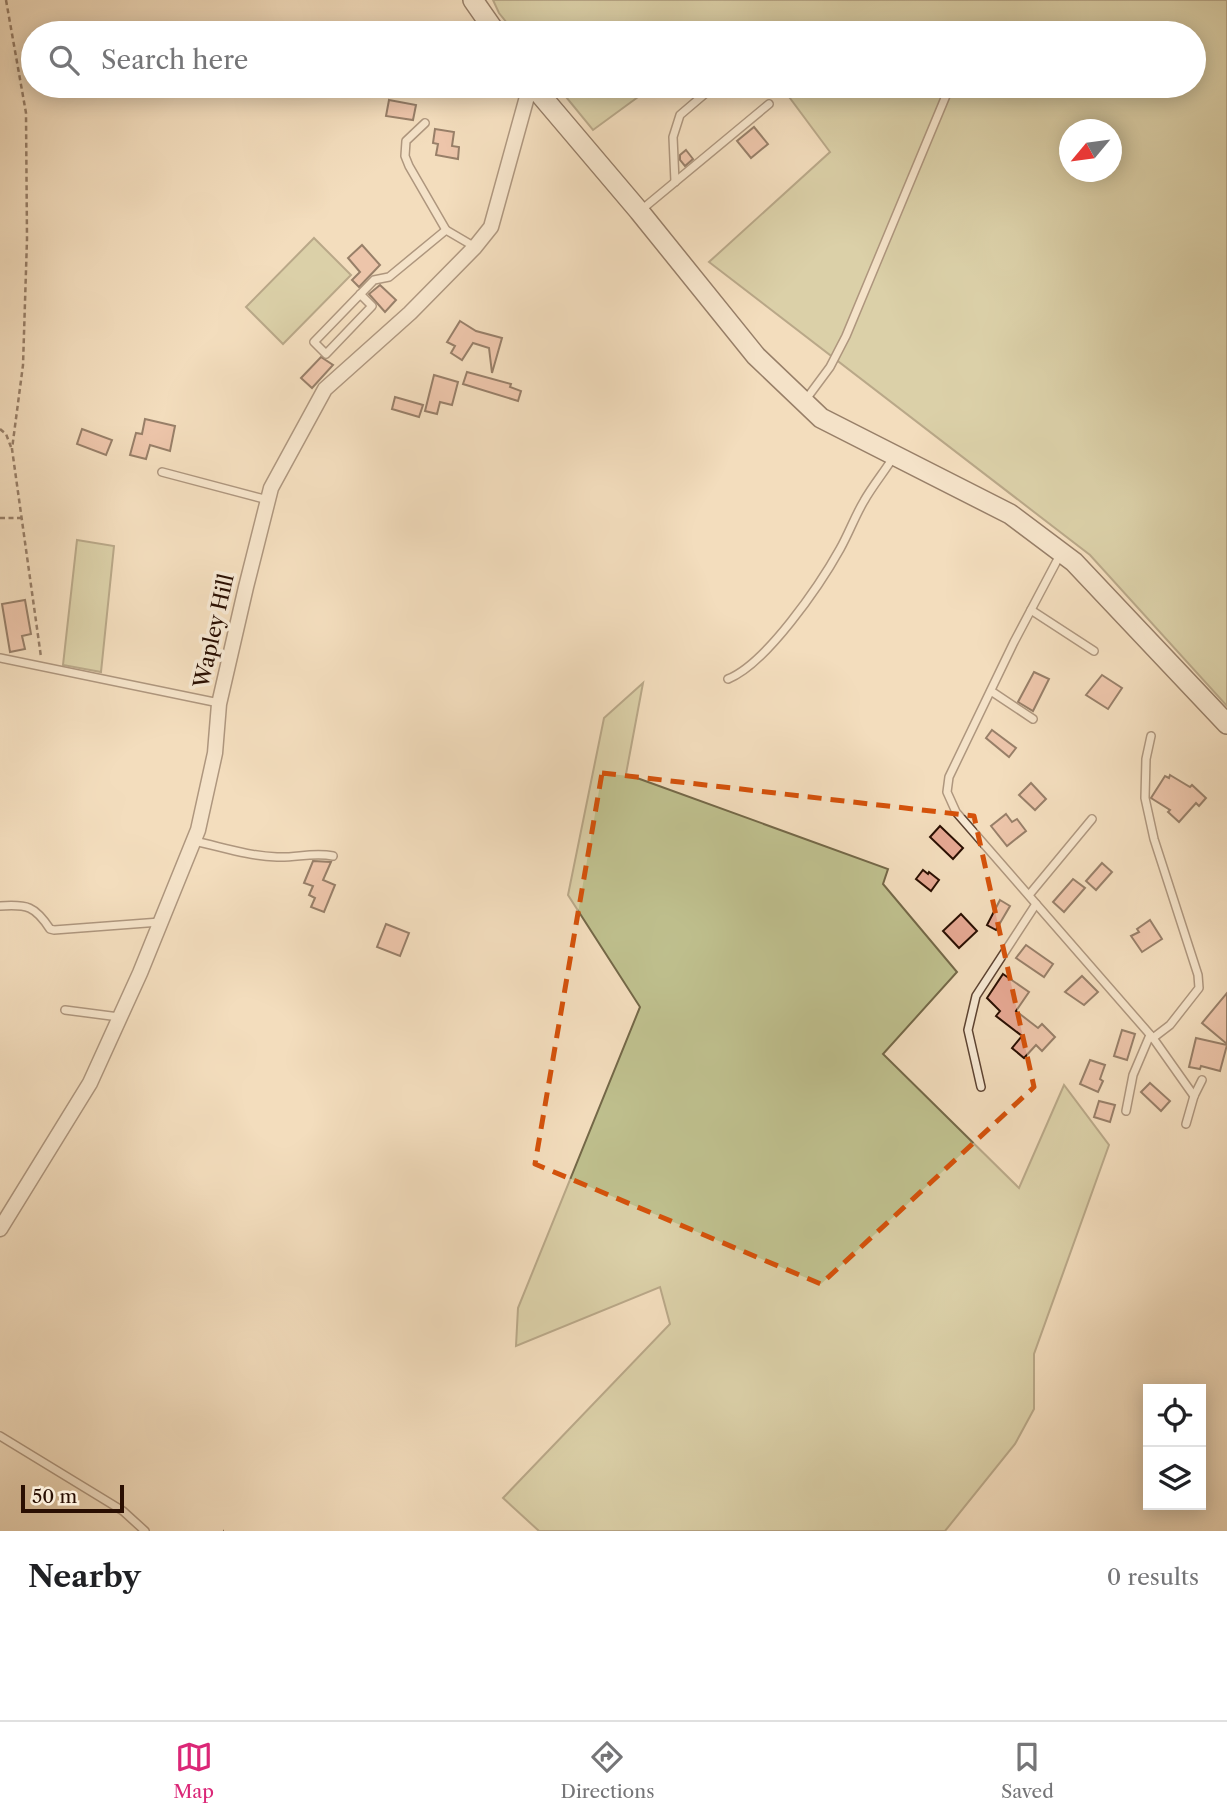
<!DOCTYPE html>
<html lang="en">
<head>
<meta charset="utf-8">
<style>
	:root { --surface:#fff; --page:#f2f2f2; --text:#202124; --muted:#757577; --line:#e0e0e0; --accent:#db2777 }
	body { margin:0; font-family:"Libre Caslon Text",serif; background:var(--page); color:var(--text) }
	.controls { position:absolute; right:21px; bottom:21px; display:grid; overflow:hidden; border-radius:0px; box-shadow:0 4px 18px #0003 }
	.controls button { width:63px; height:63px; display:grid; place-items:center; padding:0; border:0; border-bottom:2px solid var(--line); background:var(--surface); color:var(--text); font:35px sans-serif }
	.compass { position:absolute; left:1059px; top:119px; width:63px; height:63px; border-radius:50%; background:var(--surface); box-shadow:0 4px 18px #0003; rotate:241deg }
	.scale { position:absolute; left:21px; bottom:18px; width:103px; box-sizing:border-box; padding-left:7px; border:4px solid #2a0f02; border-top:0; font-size:19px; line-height:24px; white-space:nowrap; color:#2a0f02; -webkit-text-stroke:5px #f7e9d4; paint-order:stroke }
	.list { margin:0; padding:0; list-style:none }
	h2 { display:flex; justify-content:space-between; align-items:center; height:91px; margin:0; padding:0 28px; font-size:30px }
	h2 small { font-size:23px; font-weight:400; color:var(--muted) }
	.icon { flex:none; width:38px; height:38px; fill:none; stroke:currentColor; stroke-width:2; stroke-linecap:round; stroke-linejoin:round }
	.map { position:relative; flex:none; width:1227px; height:1531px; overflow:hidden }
	.search { position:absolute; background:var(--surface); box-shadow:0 4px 18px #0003; left:21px; right:21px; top:21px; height:77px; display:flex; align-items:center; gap:18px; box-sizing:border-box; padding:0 24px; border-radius:38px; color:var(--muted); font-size:26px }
	.sheet { height:189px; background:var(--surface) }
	nav { display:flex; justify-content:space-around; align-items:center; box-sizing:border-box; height:98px; border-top:2px solid var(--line); background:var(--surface); font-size:19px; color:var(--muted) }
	nav a { display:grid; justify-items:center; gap:4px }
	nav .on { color:var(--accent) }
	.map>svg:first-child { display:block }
	.green { fill:#bfc08e; stroke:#746848; stroke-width:2; fill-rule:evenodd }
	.building { fill:#e6a893; stroke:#2a0f02; stroke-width:2 }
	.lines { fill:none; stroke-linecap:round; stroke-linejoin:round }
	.service-casing { stroke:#5c4231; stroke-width:10 }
	.minor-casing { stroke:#5c4231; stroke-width:17 }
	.secondary-casing { stroke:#2a0f02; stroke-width:22 }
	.path { stroke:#2a0f02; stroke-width:2.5; stroke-dasharray:5 3.5; stroke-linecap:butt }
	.service { stroke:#f7e9d4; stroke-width:7 }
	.minor { stroke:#f7e9d4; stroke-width:14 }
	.secondary { stroke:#f7e9d4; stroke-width:19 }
	.marked { fill:none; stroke:#d5520b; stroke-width:5; stroke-dasharray:14 9; stroke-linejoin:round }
	.labels { text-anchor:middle; stroke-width:7; stroke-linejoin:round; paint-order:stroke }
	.street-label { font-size:21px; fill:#2a0f02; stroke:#f7e9d4 }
</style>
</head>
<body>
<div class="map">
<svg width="1227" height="1531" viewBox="0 0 1227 1531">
	<rect width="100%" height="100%" fill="#f3ddbd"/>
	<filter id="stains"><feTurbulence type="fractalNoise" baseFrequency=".00286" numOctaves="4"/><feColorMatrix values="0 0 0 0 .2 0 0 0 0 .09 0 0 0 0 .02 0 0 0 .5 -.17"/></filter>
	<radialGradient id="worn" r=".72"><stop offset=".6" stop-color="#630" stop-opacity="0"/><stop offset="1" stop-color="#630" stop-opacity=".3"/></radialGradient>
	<g class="green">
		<path d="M 493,0 L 1227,0 L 1227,706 L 1090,555 L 709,262 L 830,152 L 781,86 L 1194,86 L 1194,33 L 742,33 L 735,25 L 724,33 L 515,33 L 499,13 ZM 1070,130 L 1112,130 L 1112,172 L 1070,172 Z"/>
		<polygon points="557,86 653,86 593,130"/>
		<polygon points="314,238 351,275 283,344 246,307"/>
		<polygon points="77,540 114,546 101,672 63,665"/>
		<polygon points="643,683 626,774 888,869 883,884 957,972 883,1054 1019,1188 1064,1085 1109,1145 1034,1354 1034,1409 1015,1444 945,1531 539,1531 503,1498 670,1324 660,1287 516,1346 518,1308 640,1007 568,895 604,718"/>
	</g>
	<g class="building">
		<polygon points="389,100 416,105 413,120 386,116"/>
		<polygon points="754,127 768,144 751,158 737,141"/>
		<polygon points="435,129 454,132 452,146 459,147 458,159 436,155 438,144 433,143"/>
		<polygon points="686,150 693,159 685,166 680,160 680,155"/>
		<polygon points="362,245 380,265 359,287 352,280 360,272 348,258"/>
		<polygon points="380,285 396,300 385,312 369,294"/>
		<polygon points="460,321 476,331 502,338 492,373 489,348 473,343 462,360 451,353 455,346 447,342"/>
		<polygon points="321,357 333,365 312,388 301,378"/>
		<polygon points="467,372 511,384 510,387 521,391 518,401 463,384"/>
		<polygon points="434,375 458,382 452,405 440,402 437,414 425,411"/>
		<polygon points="395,397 423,405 419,417 392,409"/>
		<polygon points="145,419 175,426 170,451 150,445 146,459 130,455 136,433 142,434"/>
		<polygon points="82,429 112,440 106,455 77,444"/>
		<polygon points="25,600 31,634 22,636 25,649 10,652 2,604"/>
		<polygon points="1034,672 1049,679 1033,711 1018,702"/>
		<polygon points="1102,675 1122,688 1108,709 1086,695"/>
		<polygon points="992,730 1016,748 1009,757 986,738"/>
		<polygon points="1170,775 1190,787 1192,785 1206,798 1199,806 1196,803 1179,822 1168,812 1170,810 1151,798 1165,776 1169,778"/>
		<polygon points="1031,783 1046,799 1035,810 1019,795"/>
		<polygon points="1006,814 1012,822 1017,819 1026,831 1007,846 991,826"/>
		<polygon points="940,826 963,848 953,859 930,837"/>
		<polygon points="313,861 331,862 323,880 335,885 324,912 311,907 315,898 309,895 313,886 304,883"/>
		<polygon points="1102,863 1112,872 1096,890 1086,881"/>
		<polygon points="923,870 928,874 929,872 939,880 931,891 916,879"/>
		<polygon points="1073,879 1085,888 1064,912 1053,902"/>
		<polygon points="1000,900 1010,906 996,930 987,925"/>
		<polygon points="961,914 977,931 959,948 943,931"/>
		<polygon points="1150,920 1162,939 1142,952 1131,936 1139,932 1137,929"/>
		<polygon points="386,924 409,933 400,956 377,947"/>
		<polygon points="1026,945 1053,964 1044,977 1016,958"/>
		<polygon points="1003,974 1029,992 1016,1011 1038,1028 1042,1024 1055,1037 1042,1051 1036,1045 1024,1058 1012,1048 1022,1036 996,1016 1000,1011 987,998"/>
		<polygon points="1082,976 1098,992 1084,1005 1065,992"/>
		<polygon points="1227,993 1227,1044 1202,1023"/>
		<polygon points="1122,1030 1135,1034 1127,1060 1114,1056"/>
		<polygon points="1196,1038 1227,1045 1220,1071 1201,1066 1200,1069 1189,1067"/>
		<polygon points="1090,1060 1105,1065 1100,1079 1103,1081 1098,1092 1080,1084"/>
		<polygon points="1150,1083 1170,1101 1161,1111 1141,1092"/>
		<polygon points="1099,1101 1115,1105 1110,1122 1094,1117"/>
	</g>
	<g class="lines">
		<defs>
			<g id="service">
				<polyline points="425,123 406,141 405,156 409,166 446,230 475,247"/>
				<polyline points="675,182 673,137 680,115 714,86"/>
				<polyline points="640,211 769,104"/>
				<polyline points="360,294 372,306 326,354 314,342 374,280 389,277 446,230"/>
				<polyline points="804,402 830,367 846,336 950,86"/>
				<polyline points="162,472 268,500"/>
				<polyline points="1061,553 1014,642 949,777 947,792 956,812 1153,1038 1194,1096"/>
				<polyline points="1031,610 1094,651"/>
				<polyline points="0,658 219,703"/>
				<path d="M 728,679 C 766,664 820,585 840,549 C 849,533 855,516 864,501 C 873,485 885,471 894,456"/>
				<polyline points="991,691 1033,719"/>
				<polyline points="1151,736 1146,759 1145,798 1154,839 1198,975 1199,988 1170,1025 1153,1038"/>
				<path d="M 194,841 C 222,847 248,856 277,857 C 296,858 313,852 333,856"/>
				<polyline points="1029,895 1092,819"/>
				<path d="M 0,906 C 27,904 35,906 50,929 L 54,930 L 160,922"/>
				<polyline points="65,1010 119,1017"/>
				<polyline points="981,1087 968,1030 976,996 1036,904"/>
				<polyline points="1126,1111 1133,1075 1150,1035"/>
				<polyline points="1186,1124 1194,1096 1202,1080"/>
				<polyline points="0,1436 123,1511 145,1531"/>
			</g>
			<polyline id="minor" points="0,1229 90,1083 140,973 198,830 215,753 219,704 246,587 271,488 325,389 410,313 475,247 491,227 530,86"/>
			<g id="secondary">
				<polyline points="473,0 496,33"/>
				<polyline points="533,86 639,211 756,356 821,418 1010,514 1074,562 1227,724"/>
			</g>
		</defs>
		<use href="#service" class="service-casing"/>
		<use href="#minor" class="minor-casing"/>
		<use href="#secondary" class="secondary-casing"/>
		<g class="path">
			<polyline points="6,0 26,113 27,239 23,365 12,449 41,657"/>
			<polyline points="0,429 6,434 11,447"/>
			<polyline points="0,518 23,518"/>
			<polyline points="223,1531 224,1531"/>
		</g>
		<use href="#service" class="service"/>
		<use href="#minor" class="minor"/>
		<use href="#secondary" class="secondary"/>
	</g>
	<path d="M0 0H1227V1531H0ZM 602,773 L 974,816 L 1034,1087 L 821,1284 L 535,1164 Z" fill="#f3ddbd" fill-opacity=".55" fill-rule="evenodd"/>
	<path class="marked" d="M 602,773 L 974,816 L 1034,1087 L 821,1284 L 535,1164 Z"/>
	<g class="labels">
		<g class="street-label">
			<text transform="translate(214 631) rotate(-77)" y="7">Wapley Hill</text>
		</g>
	</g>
	<rect width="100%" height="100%" filter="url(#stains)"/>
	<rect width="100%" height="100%" fill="url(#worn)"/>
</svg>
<div class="controls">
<button><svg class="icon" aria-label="locate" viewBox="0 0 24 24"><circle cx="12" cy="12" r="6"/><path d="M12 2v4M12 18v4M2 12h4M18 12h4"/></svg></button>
<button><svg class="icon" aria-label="layers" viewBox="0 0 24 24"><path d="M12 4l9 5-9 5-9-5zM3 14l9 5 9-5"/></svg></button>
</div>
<svg class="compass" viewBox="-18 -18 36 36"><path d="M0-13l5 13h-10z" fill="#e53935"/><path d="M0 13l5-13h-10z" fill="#757577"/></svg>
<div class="scale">50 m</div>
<div class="search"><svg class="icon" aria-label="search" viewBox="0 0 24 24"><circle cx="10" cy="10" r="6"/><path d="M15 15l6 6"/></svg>Search here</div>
</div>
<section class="sheet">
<h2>Nearby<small>0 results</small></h2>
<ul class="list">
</ul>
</section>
<nav>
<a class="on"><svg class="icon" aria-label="map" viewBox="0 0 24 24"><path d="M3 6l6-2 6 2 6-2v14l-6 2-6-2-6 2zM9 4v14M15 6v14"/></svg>Map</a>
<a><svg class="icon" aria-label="directions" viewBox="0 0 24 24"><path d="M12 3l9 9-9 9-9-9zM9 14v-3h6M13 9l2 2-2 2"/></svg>Directions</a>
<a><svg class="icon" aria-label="saved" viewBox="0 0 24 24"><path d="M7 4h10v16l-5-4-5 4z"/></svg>Saved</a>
</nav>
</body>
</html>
